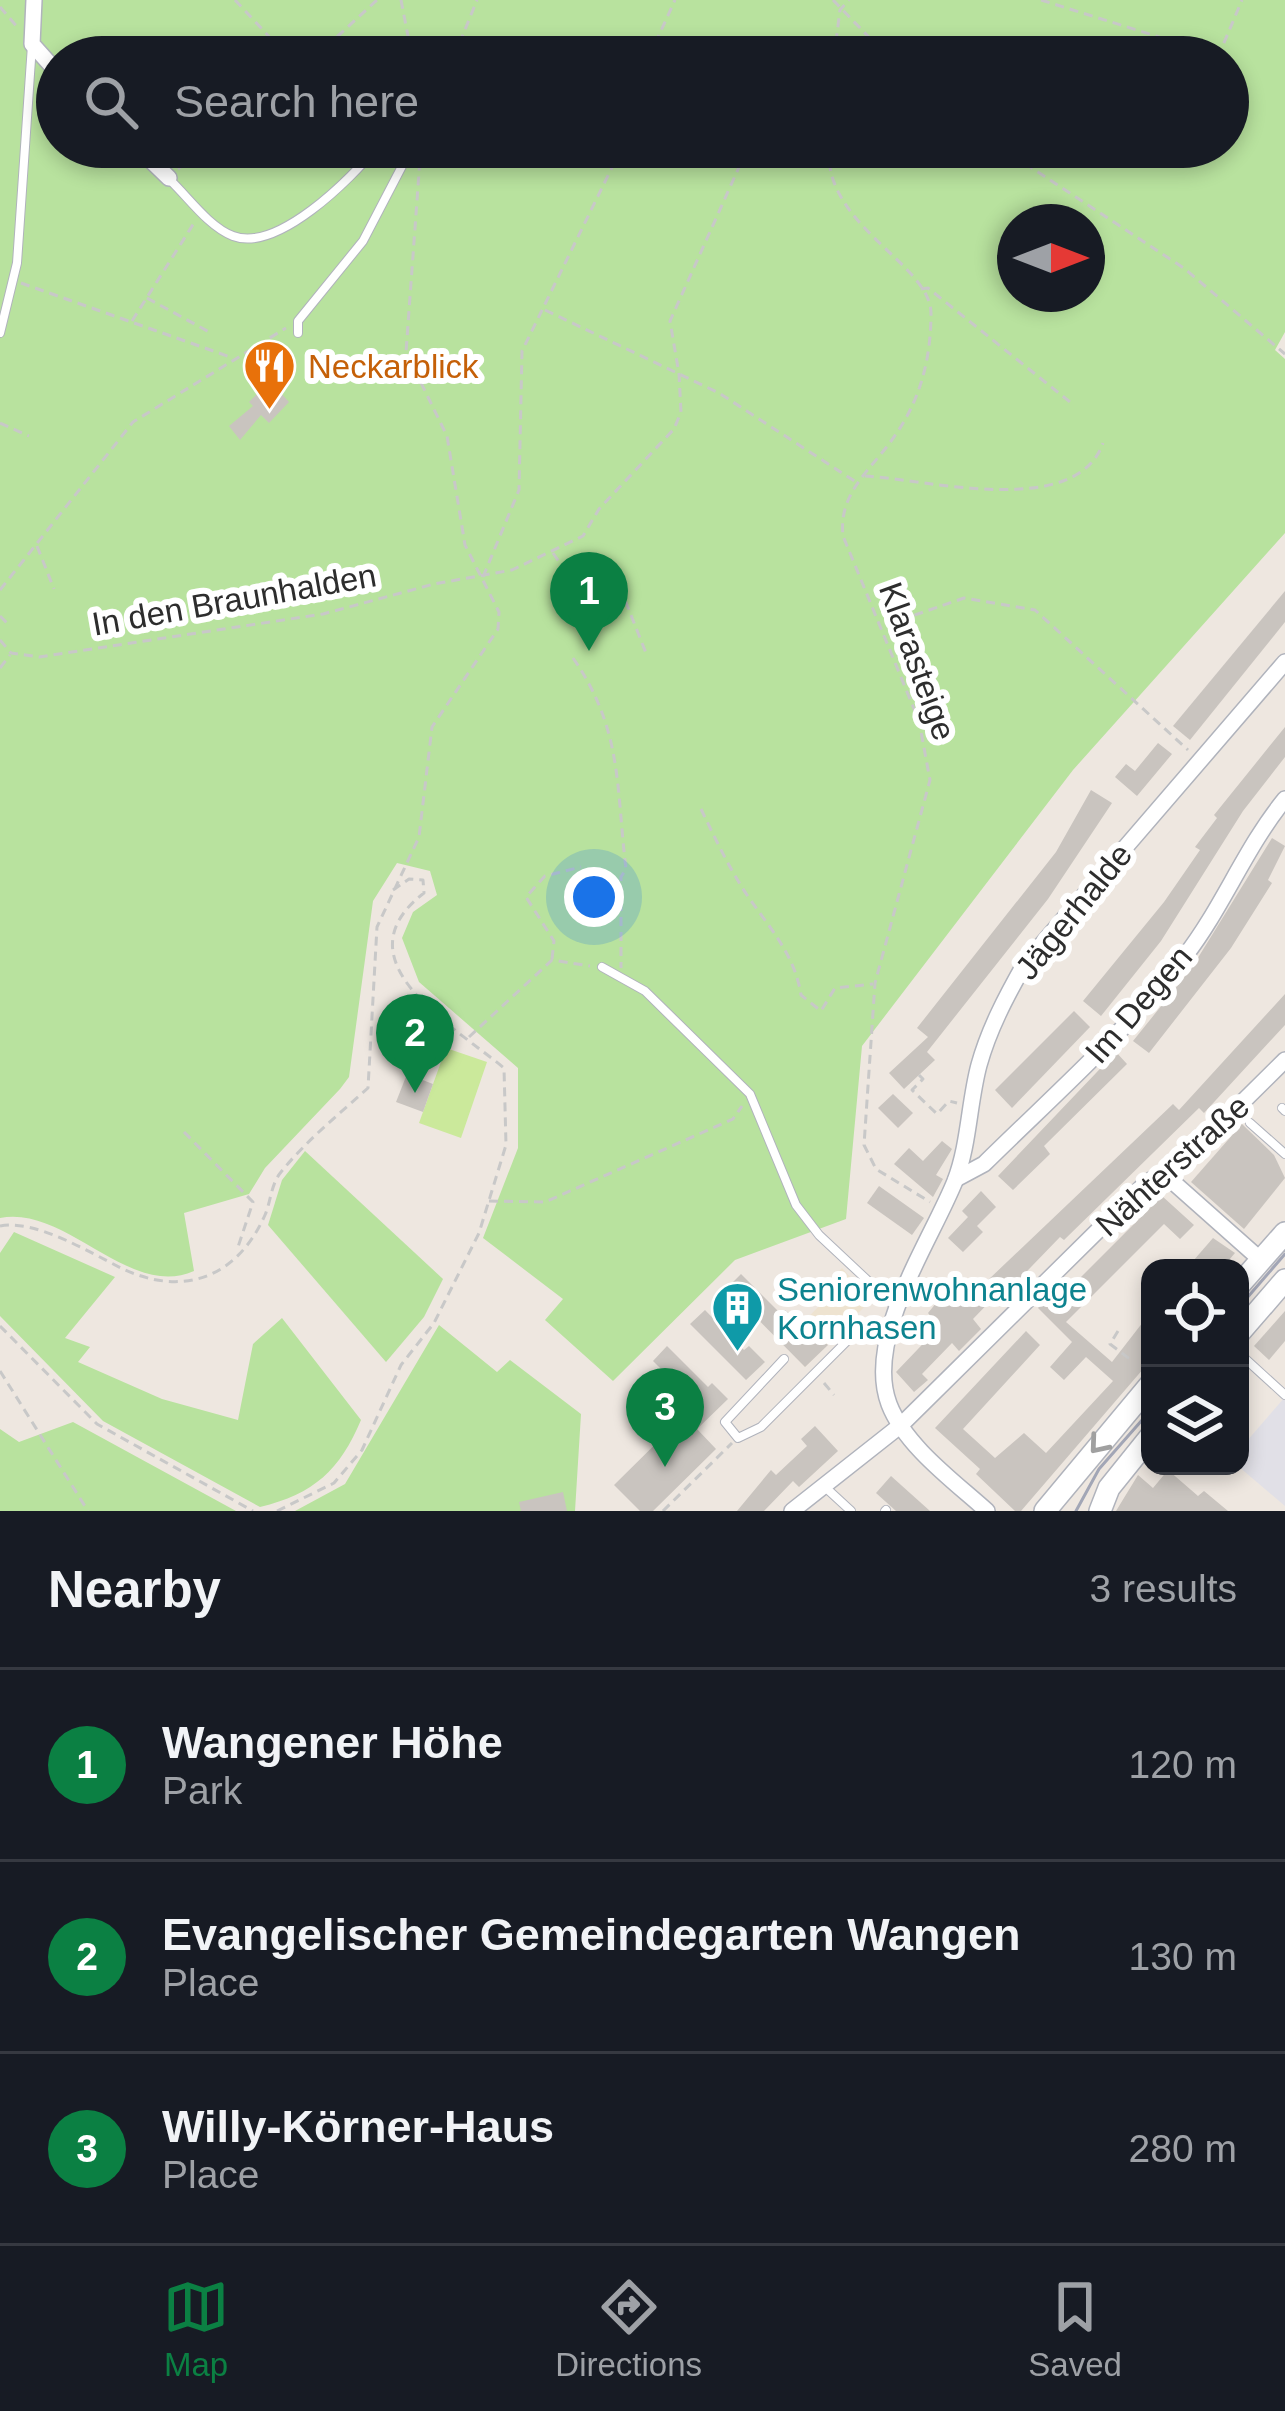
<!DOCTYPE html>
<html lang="en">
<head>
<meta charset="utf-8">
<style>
	:root { --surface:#171b24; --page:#242831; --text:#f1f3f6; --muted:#9ea1a6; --line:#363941; --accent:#0b8043 }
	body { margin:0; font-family:Arial,sans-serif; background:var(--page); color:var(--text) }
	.controls { position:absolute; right:36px; bottom:36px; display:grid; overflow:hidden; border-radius:24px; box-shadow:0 6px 18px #0003 }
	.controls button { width:108px; height:108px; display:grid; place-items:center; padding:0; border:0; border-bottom:3px solid var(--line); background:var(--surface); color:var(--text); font:60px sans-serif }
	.compass { position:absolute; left:997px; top:204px; width:108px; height:108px; border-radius:50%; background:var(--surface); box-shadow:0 6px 18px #0003; rotate:90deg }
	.you { position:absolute; left:594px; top:897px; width:42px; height:42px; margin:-30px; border:9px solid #fff; border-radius:50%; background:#1a73e8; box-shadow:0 0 0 18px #1a73e833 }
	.badge { display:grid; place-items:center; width:78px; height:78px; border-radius:50%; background:var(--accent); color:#fff; font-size:39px; font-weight:700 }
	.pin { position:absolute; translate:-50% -99px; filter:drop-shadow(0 3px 6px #0008) }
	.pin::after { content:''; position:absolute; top:63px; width:42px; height:36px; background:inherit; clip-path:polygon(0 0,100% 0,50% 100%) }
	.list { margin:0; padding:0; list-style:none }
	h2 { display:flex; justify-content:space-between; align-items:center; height:156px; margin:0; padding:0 48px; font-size:51px }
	h2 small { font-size:39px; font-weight:400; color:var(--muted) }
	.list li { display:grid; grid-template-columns:78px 1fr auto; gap:36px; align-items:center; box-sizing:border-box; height:192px; padding:0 48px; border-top:3px solid var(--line) }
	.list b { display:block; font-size:45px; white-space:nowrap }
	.list p { margin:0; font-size:39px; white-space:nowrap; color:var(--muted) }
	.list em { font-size:39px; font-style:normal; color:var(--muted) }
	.icon { flex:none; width:66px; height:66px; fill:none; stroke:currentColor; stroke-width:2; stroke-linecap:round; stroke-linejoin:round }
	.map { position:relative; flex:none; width:1285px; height:1511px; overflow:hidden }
	.search { position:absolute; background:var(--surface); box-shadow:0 6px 18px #0003; left:36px; right:36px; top:36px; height:132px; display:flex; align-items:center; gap:30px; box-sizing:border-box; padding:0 42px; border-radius:66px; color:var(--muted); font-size:45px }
	.sheet { height:732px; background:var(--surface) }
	nav { display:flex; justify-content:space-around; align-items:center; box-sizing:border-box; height:168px; border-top:3px solid var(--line); background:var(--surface); font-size:33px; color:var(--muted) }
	nav a { display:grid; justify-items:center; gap:6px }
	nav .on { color:var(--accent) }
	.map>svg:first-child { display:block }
	.industrial { fill:#e1e0e7 }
	.education { fill:#eee3d0 }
	.green { fill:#b8e29e; fill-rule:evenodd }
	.pitch { fill:#cbe99b }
	.building { fill:#c9c4bf }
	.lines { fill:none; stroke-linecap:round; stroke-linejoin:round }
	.lane-casing { stroke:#b0b3bc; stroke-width:10 }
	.street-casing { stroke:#b0b3bc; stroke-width:18 }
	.secondary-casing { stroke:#b0b3bc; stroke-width:24 }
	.path { stroke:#c8c8c8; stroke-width:3; stroke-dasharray:9 6; stroke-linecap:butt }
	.lane { stroke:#fff; stroke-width:8 }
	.street { stroke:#fff; stroke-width:15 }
	.secondary { stroke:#fff; stroke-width:21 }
	.tram { stroke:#a2a6b6; stroke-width:3 }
	.oneway { stroke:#a0a0a0 }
	.labels { text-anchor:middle; stroke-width:12; stroke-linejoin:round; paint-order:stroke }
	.food-label { font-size:33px; fill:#c56008; stroke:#fff; text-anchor:start }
	.street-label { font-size:33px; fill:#2d2d2d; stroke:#fff }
	.culture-label { font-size:33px; fill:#0d838f; stroke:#fff; text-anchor:start }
</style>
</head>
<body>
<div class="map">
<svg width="1285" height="1511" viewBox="0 0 1285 1511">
	<rect width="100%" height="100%" fill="#eee7e0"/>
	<polygon class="industrial" points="1285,1397 1285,1506 1238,1466 1240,1449"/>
	<polygon class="education" points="842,1268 871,1300 805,1367 783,1343 823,1302 827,1286"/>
	<g class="green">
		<path d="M 0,0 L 1285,0 L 1285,332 L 1275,350 L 1285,359 L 1285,533 L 1073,770 L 862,1046 L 846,1219 L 735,1260 L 613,1381 L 545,1320 L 563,1299 L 483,1238 L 518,1148 L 518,1068 L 419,982 L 402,938 L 413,912 L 437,895 L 430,871 L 397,863 L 373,901 L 349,1077 L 340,1089 L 265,1168 L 249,1194 L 184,1213 L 194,1271 C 129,1300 67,1205 0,1218 ZM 57,57 L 1228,57 L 1228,147 L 57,147 ZM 1015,222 L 1087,222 L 1087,294 L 1015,294 Z"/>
		<polygon points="305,1151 443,1279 424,1317 386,1362 268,1225 282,1180"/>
		<path d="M 14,1232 L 115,1277 L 65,1338 L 90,1347 L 78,1362 L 162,1399 L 238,1420 L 253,1344 L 282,1318 L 361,1420 C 340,1470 314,1494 260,1507 L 103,1421 L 0,1316 L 0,1253 Z"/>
		<polygon points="439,1325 497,1372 510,1360 581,1414 575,1511 295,1511 345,1484"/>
		<polygon points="73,1422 236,1511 0,1511 0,1429 19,1442"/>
	</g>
	<polygon class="pitch" points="446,1048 487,1062 461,1138 419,1123"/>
	<g class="building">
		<polygon points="270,381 289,402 269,423 261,415 240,440 229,426 253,406 249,402"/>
		<polygon points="1285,591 1285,622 1190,740 1173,726"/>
		<polygon points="1285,727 1285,757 1243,811 1161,941 1101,1016 1083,1001 1164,902 1200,850 1195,847 1217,818 1214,815"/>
		<polygon points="1158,743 1172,754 1137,796 1115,777 1126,764 1135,771"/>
		<polygon points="1091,790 1112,803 1048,899 927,1052 935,1060 904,1089 889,1073 928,1037 917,1028 1056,852"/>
		<polygon points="1272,838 1285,846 1268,880 1272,883 1231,948 1149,1053 1133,1041 1191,969"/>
		<polygon points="1285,994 1285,1025 1204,1113 1199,1108 1064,1240 1060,1237 1003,1296 999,1292 973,1319 981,1329 959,1351 952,1343 922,1374 928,1380 914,1392 896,1372 939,1327 928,1313 945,1292 956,1302 973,1284 977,1288 987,1281 1173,1104 1179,1110"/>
		<polygon points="1074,1011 1090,1027 1012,1108 995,1090"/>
		<polygon points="1116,1052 1127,1064 1044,1146 1050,1154 1013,1190 998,1176"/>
		<polygon points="407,1074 433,1084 423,1112 396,1102"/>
		<polygon points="893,1094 913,1113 898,1128 878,1108"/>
		<polygon points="1242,1124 1274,1155 1285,1178 1244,1229 1191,1182"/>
		<polygon points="942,1141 952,1149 936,1175 943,1179 933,1197 894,1164 909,1148 923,1161"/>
		<polygon points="879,1186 924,1218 912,1235 867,1203"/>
		<polygon points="981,1191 996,1207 977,1226 983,1232 963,1252 948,1238 968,1217 962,1211"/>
		<polygon points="1162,1196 1194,1225 1180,1239 1164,1224 1066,1322 1112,1362 1150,1313 1150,1354 1144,1368 1021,1511 1015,1511 976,1474 980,1469 935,1428 1026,1331 1040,1345 963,1429 995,1458 1024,1433 1046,1453 1113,1381 1086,1357 1064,1380 1050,1367 1072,1342 1038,1308 1044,1301 1051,1307"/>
		<polygon points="1213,1238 1235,1253 1222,1268 1187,1268"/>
		<polygon points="741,1274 781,1314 785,1310 828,1345 805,1367 727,1288"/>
		<polygon points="705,1310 744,1350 749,1346 765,1362 746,1380 690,1324"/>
		<polygon points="1285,1311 1285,1341 1269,1360 1254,1346"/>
		<polygon points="667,1346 708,1387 712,1383 728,1399 697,1429 716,1449 653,1511 640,1511 614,1485 696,1404 653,1361"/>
		<polygon points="815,1426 838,1451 799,1487 793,1481 764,1511 737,1511 771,1470 776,1475 807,1446 801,1439"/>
		<polygon points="1168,1470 1198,1496 1204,1491 1228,1511 1116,1511 1138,1475 1153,1488"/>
		<polygon points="891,1476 930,1511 896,1511 876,1493"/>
		<polygon points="563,1492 567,1511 521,1511 519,1502"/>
	</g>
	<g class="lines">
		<defs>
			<g id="lane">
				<path d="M 170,180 C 188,197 209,227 233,236 C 277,253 351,179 377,147"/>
				<polyline points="0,333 17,263 32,45"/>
				<polyline points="298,333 298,321 363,241 412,147"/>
				<polyline points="602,967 645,991 750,1094 796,1205 819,1235 897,1308"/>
				<polyline points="1282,1108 1285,1111"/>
				<polyline points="1250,1123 1285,1154"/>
				<polyline points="1240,1354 1285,1395"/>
				<polyline points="784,1359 725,1422 738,1438 761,1427 851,1337 887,1338"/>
				<polyline points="825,1487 851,1511"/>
				<polyline points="885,1511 886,1510"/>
			</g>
			<g id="street">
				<polyline points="34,0 32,44 57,72"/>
				<polyline points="137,147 169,178"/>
				<polyline points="1164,1174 1262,1261"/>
				<path d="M 956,1179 L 984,1164 C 1053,1096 1126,1032 1185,956 C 1223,907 1245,848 1285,799"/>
				<polyline points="792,1511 901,1425 1145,1184 1188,1156 1285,1060"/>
				<path d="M 987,1511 C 955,1482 905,1446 889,1404 C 864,1338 931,1241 955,1181 C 969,1145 969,1102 979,1065 C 989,1029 1006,997 1024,965 L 1285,662"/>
			</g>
			<g id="secondary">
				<polyline points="1240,1284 1285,1233"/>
				<polyline points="1240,1332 1285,1280"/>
				<polyline points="1045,1511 1150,1385"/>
				<polyline points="1100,1511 1109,1488 1150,1437"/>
			</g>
		</defs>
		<use href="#lane" class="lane-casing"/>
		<use href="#street" class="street-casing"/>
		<use href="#secondary" class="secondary-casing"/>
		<g class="path">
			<polyline points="235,0 288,57"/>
			<polyline points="401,0 412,57"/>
			<polyline points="833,0 888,57"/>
			<polyline points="1041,0 1159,37 1199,57"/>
			<polyline points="0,7 19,29"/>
			<polyline points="315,57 377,0"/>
			<polyline points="454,57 477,0"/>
			<polyline points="649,57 675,0"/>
			<polyline points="834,57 840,10 849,0"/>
			<polyline points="1218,57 1242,0"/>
			<path d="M 829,147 C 823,226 930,263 931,313 C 931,357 921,398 896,434 C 873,469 838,491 843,536 L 919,721 L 930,780 L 875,983 L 864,1145 L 876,1169 L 930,1202"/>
			<polyline points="1000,147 1185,269 1285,354"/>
			<polyline points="178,169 204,147"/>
			<polyline points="21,283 233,358"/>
			<polyline points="921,289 928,288 1070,402"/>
			<polyline points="147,298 211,333"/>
			<polyline points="545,310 719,393 856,482"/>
			<polyline points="132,321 194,223"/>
			<polyline points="0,423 29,436"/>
			<path d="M 865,476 C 925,479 1076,520 1103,443"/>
			<polyline points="37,546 54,589"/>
			<polyline points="553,553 562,566 623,595 646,653"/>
			<polyline points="483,577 519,490 522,351 622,147"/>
			<polyline points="0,590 133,422 286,328"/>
			<polyline points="0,616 9,625"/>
			<polyline points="886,625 964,598 1035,610 1188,750"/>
			<polyline points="0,640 11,653 39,657 323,614 434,584 512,570 583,536 599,509 674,429 681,412 679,374 670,321 748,147"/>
			<path d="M 573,658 C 623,730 616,788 626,869 L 621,877 L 621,968"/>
			<polyline points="0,668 10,655"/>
			<path d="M 701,809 C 715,838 729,868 747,895 C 769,927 795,955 801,995 L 821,1011 L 835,988 L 873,984"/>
			<polyline points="552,959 554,941 526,897 545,876 581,867"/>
			<polyline points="469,1037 552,960 590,966"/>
			<polyline points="919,1075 923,1079 912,1090 937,1114 949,1101 957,1103"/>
			<polyline points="184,1132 253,1202 237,1250"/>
			<polyline points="489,1201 545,1202 733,1119 742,1106"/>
			<path d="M 0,1226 C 35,1219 89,1252 121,1268 C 181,1297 236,1280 265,1215 C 271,1201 271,1184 281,1172 C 306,1141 338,1115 368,1088 L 377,927 L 419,837 L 432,727 L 498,629 L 499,612 L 465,545 L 447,436 L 406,352 L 420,159"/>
			<polyline points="0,1326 97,1424 253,1511"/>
			<polyline points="1118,1331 1110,1344 1131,1360"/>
			<polyline points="0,1371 88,1511"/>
			<polyline points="824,1383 834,1395"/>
			<path d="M 277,1511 L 334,1483 L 362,1450 L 401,1365 L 434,1323 L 479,1233 L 506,1145 L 504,1068 C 452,1025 337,960 424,893 L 423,880 L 409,879 L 393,890"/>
			<polyline points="663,1511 732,1443"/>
		</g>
		<use href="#lane" class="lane"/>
		<use href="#street" class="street"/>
		<use href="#secondary" class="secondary"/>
		<g class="tram">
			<polyline points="1240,1306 1285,1254"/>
			<polyline points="1076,1511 1099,1469 1150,1411"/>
		</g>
	</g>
	<defs><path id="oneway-chevron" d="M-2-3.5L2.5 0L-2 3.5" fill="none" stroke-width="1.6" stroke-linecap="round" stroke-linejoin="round" transform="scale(3)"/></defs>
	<use class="oneway" href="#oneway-chevron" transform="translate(1098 1445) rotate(130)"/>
	<defs>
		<symbol id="restaurant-pin" viewBox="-11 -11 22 30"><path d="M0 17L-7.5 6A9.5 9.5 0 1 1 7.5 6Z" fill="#e8710a" stroke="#fff"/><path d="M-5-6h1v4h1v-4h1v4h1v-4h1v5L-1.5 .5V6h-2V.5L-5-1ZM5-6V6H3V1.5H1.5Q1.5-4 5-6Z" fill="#fff"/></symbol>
		<symbol id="building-pin" viewBox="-11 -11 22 30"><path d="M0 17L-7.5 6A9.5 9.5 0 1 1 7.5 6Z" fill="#0f9aa8" stroke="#fff"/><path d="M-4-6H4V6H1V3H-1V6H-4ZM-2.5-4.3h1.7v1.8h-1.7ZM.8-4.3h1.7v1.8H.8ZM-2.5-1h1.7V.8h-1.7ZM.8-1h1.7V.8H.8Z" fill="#fff"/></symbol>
	</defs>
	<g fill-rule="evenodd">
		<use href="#restaurant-pin" x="240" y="336" width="59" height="81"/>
		<use href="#building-pin" x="708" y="1278" width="59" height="81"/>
	</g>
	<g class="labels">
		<g class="food-label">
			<text x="308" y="378">Neckarblick</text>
		</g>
		<g class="street-label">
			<text transform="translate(234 599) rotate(-10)" y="12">In den Braunhalden</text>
			<text transform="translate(918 661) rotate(70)" y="12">Klarasteige</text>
			<text transform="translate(1073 911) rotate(-51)" y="12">Jägerhalde</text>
			<text transform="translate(1138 1004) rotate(-49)" y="12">Im Degen</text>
			<text transform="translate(1172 1165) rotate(-42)" y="12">Nähterstraße</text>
		</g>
		<g class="culture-label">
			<text x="777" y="1301">Seniorenwohnanlage<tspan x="777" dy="38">Kornhasen</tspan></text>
		</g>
	</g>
</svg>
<div class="controls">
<button><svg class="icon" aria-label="locate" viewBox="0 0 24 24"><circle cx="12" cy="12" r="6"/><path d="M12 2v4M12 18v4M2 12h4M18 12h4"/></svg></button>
<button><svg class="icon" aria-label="layers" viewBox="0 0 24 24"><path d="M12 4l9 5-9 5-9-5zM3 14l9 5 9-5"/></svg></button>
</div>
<svg class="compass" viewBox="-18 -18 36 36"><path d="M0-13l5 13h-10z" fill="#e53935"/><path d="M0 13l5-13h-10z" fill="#9ea1a6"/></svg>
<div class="you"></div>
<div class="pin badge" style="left:589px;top:651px">1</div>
<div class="pin badge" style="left:415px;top:1093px">2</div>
<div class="pin badge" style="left:665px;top:1467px">3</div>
<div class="search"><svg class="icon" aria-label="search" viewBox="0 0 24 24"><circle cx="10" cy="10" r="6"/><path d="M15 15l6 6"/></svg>Search here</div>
</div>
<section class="sheet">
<h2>Nearby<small>3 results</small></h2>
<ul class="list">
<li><span class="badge">1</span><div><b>Wangener Höhe</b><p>Park</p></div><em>120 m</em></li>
<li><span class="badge">2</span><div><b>Evangelischer Gemeindegarten Wangen</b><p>Place</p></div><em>130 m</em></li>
<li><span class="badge">3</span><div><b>Willy-Körner-Haus</b><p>Place</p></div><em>280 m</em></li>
</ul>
</section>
<nav>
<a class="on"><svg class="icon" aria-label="map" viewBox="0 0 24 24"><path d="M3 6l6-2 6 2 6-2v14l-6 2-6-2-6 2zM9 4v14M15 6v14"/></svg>Map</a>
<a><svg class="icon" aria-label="directions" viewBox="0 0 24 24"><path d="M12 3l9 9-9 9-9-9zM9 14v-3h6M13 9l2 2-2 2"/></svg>Directions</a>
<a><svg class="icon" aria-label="saved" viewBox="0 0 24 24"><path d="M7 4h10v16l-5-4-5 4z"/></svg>Saved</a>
</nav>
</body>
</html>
